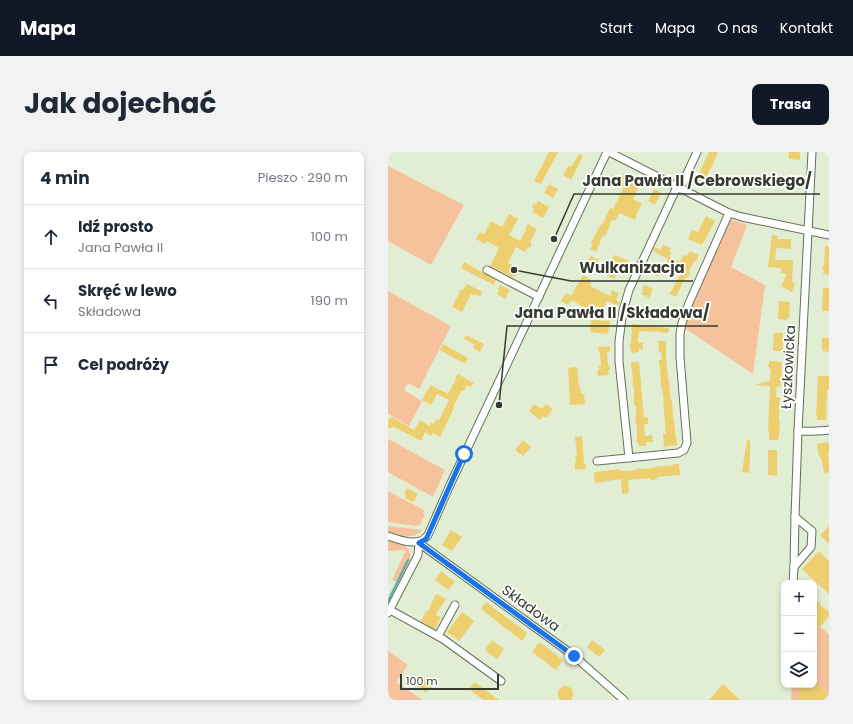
<!DOCTYPE html>
<html lang="pl">
<head>
<meta charset="utf-8">
<style>
	:root { --surface:#fff; --page:#f2f2f3; --text:#1f2937; --muted:#747a83; --line:#e0e1e3; --accent:#111827 }
	body { margin:0; font-family:Poppins,sans-serif; background:var(--page); color:var(--text) }
	.controls { position:absolute; right:12px; bottom:12px; display:grid; overflow:hidden; border-radius:8px; box-shadow:0 2px 6px #0003 }
	.controls button { width:36px; height:36px; display:grid; place-items:center; padding:0; border:0; border-bottom:1px solid var(--line); background:var(--surface); color:var(--text); font:20px sans-serif }
	.scale { position:absolute; left:12px; bottom:10px; width:99px; box-sizing:border-box; padding-left:4px; border:2px solid #363b30; border-top:0; font-size:11px; line-height:14px; white-space:nowrap; color:#363b30; -webkit-text-stroke:3px #fff; paint-order:stroke }
	.stop { position:absolute; width:12px; height:12px; margin:-9px; border:3px solid #1a73e8; border-radius:50%; background:#fff }
	.stop.end { background:#1a73e8; border-color:#fff; box-shadow:0 1px 4px #0008 }
	.list { margin:0; padding:0; list-style:none }
	h2 { display:flex; justify-content:space-between; align-items:center; height:52px; margin:0; padding:0 16px; font-size:17px }
	h2 small { font-size:13px; font-weight:400; color:var(--muted) }
	.list li { display:grid; grid-template-columns:26px 1fr auto; gap:12px; align-items:center; box-sizing:border-box; height:64px; padding:0 16px; border-top:1px solid var(--line) }
	.list b { display:block; font-size:15px; white-space:nowrap }
	.list p { margin:0; font-size:13px; white-space:nowrap; color:var(--muted) }
	.list em { font-size:13px; font-style:normal; color:var(--muted) }
	.icon { flex:none; width:22px; height:22px; fill:none; stroke:currentColor; stroke-width:2; stroke-linecap:round; stroke-linejoin:round }
	.map { position:relative; flex:none; width:441px; height:548px; overflow:hidden; border-radius:8px }
	header { display:flex; align-items:center; gap:24px; box-sizing:border-box; height:56px; padding:0 20px; background:var(--accent); color:#fff }
	header strong { font-size:19px }
	nav { display:flex; gap:22px; margin-inline-start:auto; font-size:14px }
	.intro { display:flex; align-items:center; justify-content:space-between; box-sizing:border-box; height:96px; padding:0 24px }
	h1 { margin:0; font-size:28px }
	.button { padding:10px 18px; border-radius:8px; background:var(--accent); color:#fff; font-size:14px; font-weight:700 }
	main { display:flex; gap:24px; padding:0 24px }
	aside { flex:1; background:var(--surface); border-radius:8px; box-shadow:0 2px 6px #0003 }
	.map>svg:first-child { display:block }
	.green { fill:#f6c29b }
	.lines { fill:none; stroke-linecap:round; stroke-linejoin:round }
	.stream { stroke:#4bb1ac; stroke-width:2 }
	.building { fill:#edcf6f }
	.minor-casing { stroke:#667058; stroke-width:9 }
	.minor { stroke:#fff; stroke-width:7 }
	.route { stroke:#1a73e8; stroke-width:5 }
	.labels { text-anchor:middle; stroke-width:3.5; stroke-linejoin:round; paint-order:stroke }
	.street-label { font-size:14px; fill:#363b30; stroke:#fff }
	.leader { fill:none; stroke:#363b30; stroke-width:1.5 }
	.callout-dot { fill:#363b30; stroke:#fff; stroke-width:1.5 }
	.callout-label { font-size:15px; text-anchor:middle; font-weight:bold; fill:#363b30; stroke:#fff; stroke-width:3.5; stroke-linejoin:round; paint-order:stroke }
</style>
</head>
<body>
<header>
<strong>Mapa</strong>
<nav><a>Start</a><a>Mapa</a><a>O nas</a><a>Kontakt</a></nav>
</header>
<div class="intro"><h1>Jak dojechać</h1><a class="button">Trasa</a></div>
<main>
<aside>
<h2>4 min<small>Pieszo · 290 m</small></h2>
<ul class="list">
<li><svg class="icon" aria-label="ahead" viewBox="0 0 24 24"><path d="M12 20V5M6 11l6-6 6 6"/></svg><div><b>Idź prosto</b><p>Jana Pawła II</p></div><em>100 m</em></li>
<li><svg class="icon" aria-label="left" viewBox="0 0 24 24"><path d="M17 20v-9H6M10 6l-5 5 5 5"/></svg><div><b>Skręć w lewo</b><p>Składowa</p></div><em>190 m</em></li>
<li><svg class="icon" aria-label="arrive" viewBox="0 0 24 24"><path d="M6 21V4h12l-3 4 3 4H6"/></svg><div><b>Cel podróży</b></div></li>
</ul>
</aside>
<div class="map">
<svg width="441" height="548" viewBox="0 0 441 548">
	<rect width="100%" height="100%" fill="#e2eed3"/>
	<g class="green">
		<polygon points="0,14 76,53 43,113 0,89"/>
		<polygon points="339,66 359,73 343,115 377,133 365,222 295,175 303,153"/>
		<polygon points="0,139 63,174 31,237 20,231 16,238 34,249 21,274 0,262"/>
		<polygon points="0,287 57,318 45,345 0,320"/>
		<polygon points="0,339 36,358 35,361 37,362 32,373 27,374 0,370"/>
		<path d="M 0,374 L 34,378 C 24,389 12,382 0,380 Z"/>
		<path d="M 0,389 C 12,392 24,392 22,408 L 11,431 L 4,428 L 18,398 L 0,399 Z"/>
		<polygon points="426,470 441,482 441,548 403,548 404,533 426,533"/>
		<polygon points="0,499 20,513 8,530 35,548 0,548"/>
	</g>
	<g class="lines">
		<polyline class="stream" points="0,449 20,408"/>
	</g>
	<g class="building">
		<polygon points="161,0 170,0 153,32 146,29"/>
		<polygon points="321,0 330,0 323,17 322,17 315,33 307,30"/>
		<polygon points="401,0 412,0 412,8 401,7"/>
		<polygon points="191,2 195,4 183,28 175,23 180,14 183,15"/>
		<polygon points="236,21 250,28 250,29 253,30 245,47 254,52 248,63 249,64 247,68 231,61 227,69 224,68 217,84 215,83 208,100 202,97 205,92 203,91 211,75 211,76 213,72 214,73 222,56 225,57 236,35 222,27 224,23 233,27"/>
		<polygon points="161,32 170,37 165,46 156,41"/>
		<polygon points="266,37 271,39 271,40 273,41 267,53 260,49"/>
		<polygon points="150,49 161,55 155,66 144,60 146,57 144,56 146,51 148,53"/>
		<polygon points="121,62 130,67 121,83 132,89 138,78 137,77 140,72 149,77 142,90 144,92 142,96 140,95 137,100 128,95 120,111 131,117 128,124 124,125 102,114 111,96 98,89 97,92 88,87 92,80 96,82 103,69 114,75"/>
		<polygon points="318,64 327,69 316,90 315,90 314,93 300,87 304,78 310,80"/>
		<polygon points="384,83 390,84 389,87 403,87 403,97 388,96 387,108 405,108 404,130 407,131 404,140 393,134 399,122 393,121 393,116 380,115"/>
		<polygon points="275,93 283,96 281,100 283,101 280,107 265,99 267,95 273,98"/>
		<polygon points="437,94 441,94 441,123 435,122 436,118 434,117 435,113 436,113"/>
		<polygon points="302,99 311,103 308,109 307,108 301,119 302,120 300,126 298,125 297,128 296,128 288,145 282,142 292,122 277,114 281,105 292,110 296,103 299,104"/>
		<polygon points="226,103 241,109 239,112 240,115 238,115 236,118 232,116 226,127 218,123 224,112 222,111"/>
		<polygon points="203,104 211,108 206,117 198,113"/>
		<polygon points="76,110 108,128 106,133 73,116"/>
		<polygon points="264,112 276,118 273,124 271,123 270,125 261,120"/>
		<polygon points="195,123 203,128 202,130 204,131 202,134 222,144 224,138 231,141 228,148 232,150 231,154 219,149 215,158 205,153 200,161 193,157 195,155 184,148 183,151 181,150 180,153 173,149 178,141 183,144"/>
		<polygon points="79,132 94,140 92,145 88,142 87,144 83,142 74,160 64,155 73,137 75,138"/>
		<polygon points="112,133 122,138 117,147 109,142 111,138 109,138"/>
		<polygon points="256,133 265,137 261,146 253,142 255,139 254,139"/>
		<polygon points="435,136 441,136 441,159 434,159"/>
		<polygon points="391,149 402,150 401,166 399,166 399,168 390,167"/>
		<polygon points="203,168 222,169 220,182 202,180"/>
		<polygon points="244,172 281,176 280,181 266,179 266,180 251,179 250,191 255,190 255,197 251,197 251,200 243,201 243,197 242,197 242,191 243,191 244,178 243,178"/>
		<polygon points="386,181 395,181 395,198 394,198 394,199 385,199"/>
		<polygon points="78,183 96,192 92,200 85,196 87,193 76,187"/>
		<polygon points="434,186 441,186 441,200 434,199"/>
		<polygon points="270,189 278,189 278,207 283,248 284,248 285,263 289,293 276,295 275,282 278,282 275,251 276,251 274,236 273,236 272,214 271,214 271,208 274,208 273,200 271,200"/>
		<polygon points="55,192 80,206 77,212 52,198"/>
		<polygon points="222,194 222,200 219,200 220,213 221,213 222,218 220,218 221,223 210,224 209,219 211,218 211,214 213,214 212,201 211,201 210,195"/>
		<polygon points="381,209 394,210 393,231 392,235 389,234 388,245 392,245 391,269 392,269 391,286 390,286 390,288 381,288 381,279 380,279 382,234 369,233 369,232 382,229 383,217 381,217 381,215 379,213 381,212"/>
		<polygon points="243,210 251,210 256,266 260,265 260,272 256,272 257,284 264,283 265,290 258,290 258,294 251,294 251,291 249,291 249,272 248,273 247,266 248,266 248,254 246,254 246,235 245,235 244,229 245,229 244,216 243,217"/>
		<polygon points="189,215 191,235 192,235 193,242 196,242 197,252 182,253 180,216"/>
		<polygon points="70,222 86,231 83,235 79,233 76,239 74,238 65,255 66,256 52,285 45,281 43,284 37,280 33,289 6,275 0,277 0,267 4,265 26,278 32,268 42,274 43,271 46,272 49,267 51,268 61,248 49,242 43,253 34,248 37,242 43,233 60,242 68,227 67,226"/>
		<polygon points="430,224 441,224 441,238 439,238 438,268 429,268 429,264 428,264"/>
		<polygon points="146,252 154,257 158,252 165,257 158,266 155,264 152,268 141,259"/>
		<polygon points="194,284 196,312 198,312 198,317 187,318 187,310 188,310 187,303 189,303 187,285"/>
		<polygon points="135,288 143,295 135,304 127,298"/>
		<polygon points="359,288 362,288 362,310 361,321 354,320"/>
		<polygon points="441,290 441,300 440,300 441,309 441,320 436,321 433,305 431,305 429,292"/>
		<polygon points="380,298 389,298 389,324 380,323"/>
		<polygon points="286,312 291,312 292,323 269,325 269,327 263,328 263,326 240,328 241,341 234,342 233,327 207,331 206,320 231,317 231,318 236,319 249,318 249,317 254,316 254,317 265,316 265,315 286,313"/>
		<polygon points="19,336 30,342 25,350 17,346 18,343 16,342"/>
		<polygon points="441,374 441,392 432,383"/>
		<polygon points="63,378 74,385 64,399 54,393"/>
		<polygon points="431,399 441,409 441,442 414,417"/>
		<polygon points="53,419 67,430 60,438 47,428"/>
		<polygon points="48,442 58,447 55,452 53,454 48,463 53,465 47,477 46,477 33,469 38,459 40,459"/>
		<polygon points="426,446 432,451 431,452 441,460 441,464 432,475 426,470"/>
		<polygon points="98,450 139,481 134,489 93,457"/>
		<polygon points="74,460 86,469 71,489 59,480"/>
		<polygon points="156,460 164,467 159,473 151,467"/>
		<polygon points="104,488 116,497 109,507 97,498"/>
		<polygon points="204,488 217,498 211,505 199,495"/>
		<polygon points="151,490 175,508 168,518 144,500"/>
		<polygon points="35,526 45,534 42,538 41,537 38,541 29,534"/>
		<polygon points="87,530 111,548 95,548 81,537"/>
		<polygon points="335,532 352,548 321,548"/>
		<polygon points="414,533 429,533 441,543 441,548 409,548 412,544 410,542 413,539 410,537"/>
		<polygon points="176,534 179,534 183,536 185,540 185,544 183,548 172,548 170,544 170,540 172,536"/>
	</g>
	<g class="lines">
		<defs>
			<g id="minor">
				<polyline points="221,0 341,61 354,65 441,83"/>
				<polyline points="292,37 309,0"/>
				<polyline points="99,118 151,145"/>
				<path d="M 410,279 C 421,279 431,280 441,278"/>
				<polyline points="241,306 231,209 231,189 235,159 241,138 289,35"/>
				<polyline points="209,309 290,301 296,298 299,291 292,205 292,182 294,171 301,151 341,61"/>
				<path d="M 0,384 C 12,388 31,396 40,383 L 62,333 L 219,0"/>
				<polyline points="31,391 185,503 236,548"/>
				<polyline points="406,415 423,395 424,379 407,365"/>
				<polyline points="405,431 406,415 407,365 410,279 424,0"/>
				<polyline points="2,458 55,487 113,529"/>
				<polyline points="0,461 30,403 31,391"/>
				<polyline points="50,484 67,453"/>
			</g>
		</defs>
		<use href="#minor" class="minor-casing"/>
		<use href="#minor" class="minor"/>
	</g>
	<g class="lines">
		<polyline class="route" points="76,302 40,383 38,387 31,391 186,504"/>
	</g>
	<g class="labels">
		<g class="street-label">
			<text transform="translate(400 215) rotate(-87)" y="5">Łyszkowicka</text>
			<text transform="translate(143 456) rotate(36)" y="5">Składowa</text>
		</g>
	</g>
	<path class="leader" d="M166 87L186 42H432M126 118L183 129H305M111 253L119 174H330"/>
	<g class="callout-dot">
		<circle cx="166" cy="87" r="4"/>
		<circle cx="126" cy="118" r="4"/>
		<circle cx="111" cy="253" r="4"/>
	</g>
	<g class="callout-label">
		<text x="309" y="34">Jana Pawła II /Cebrowskiego/</text>
		<text x="244" y="121">Wulkanizacja</text>
		<text x="224" y="166">Jana Pawła II /Składowa/</text>
	</g>
</svg>
<div class="controls">
<button>+</button>
<button>−</button>
<button><svg class="icon" aria-label="layers" viewBox="0 0 24 24"><path d="M12 4l9 5-9 5-9-5zM3 14l9 5 9-5"/></svg></button>
</div>
<div class="scale">100 m</div>
<div class="stop" style="left:76px;top:302px"></div>
<div class="stop end" style="left:186px;top:504px"></div>
</div>
</main>
</body>
</html>
